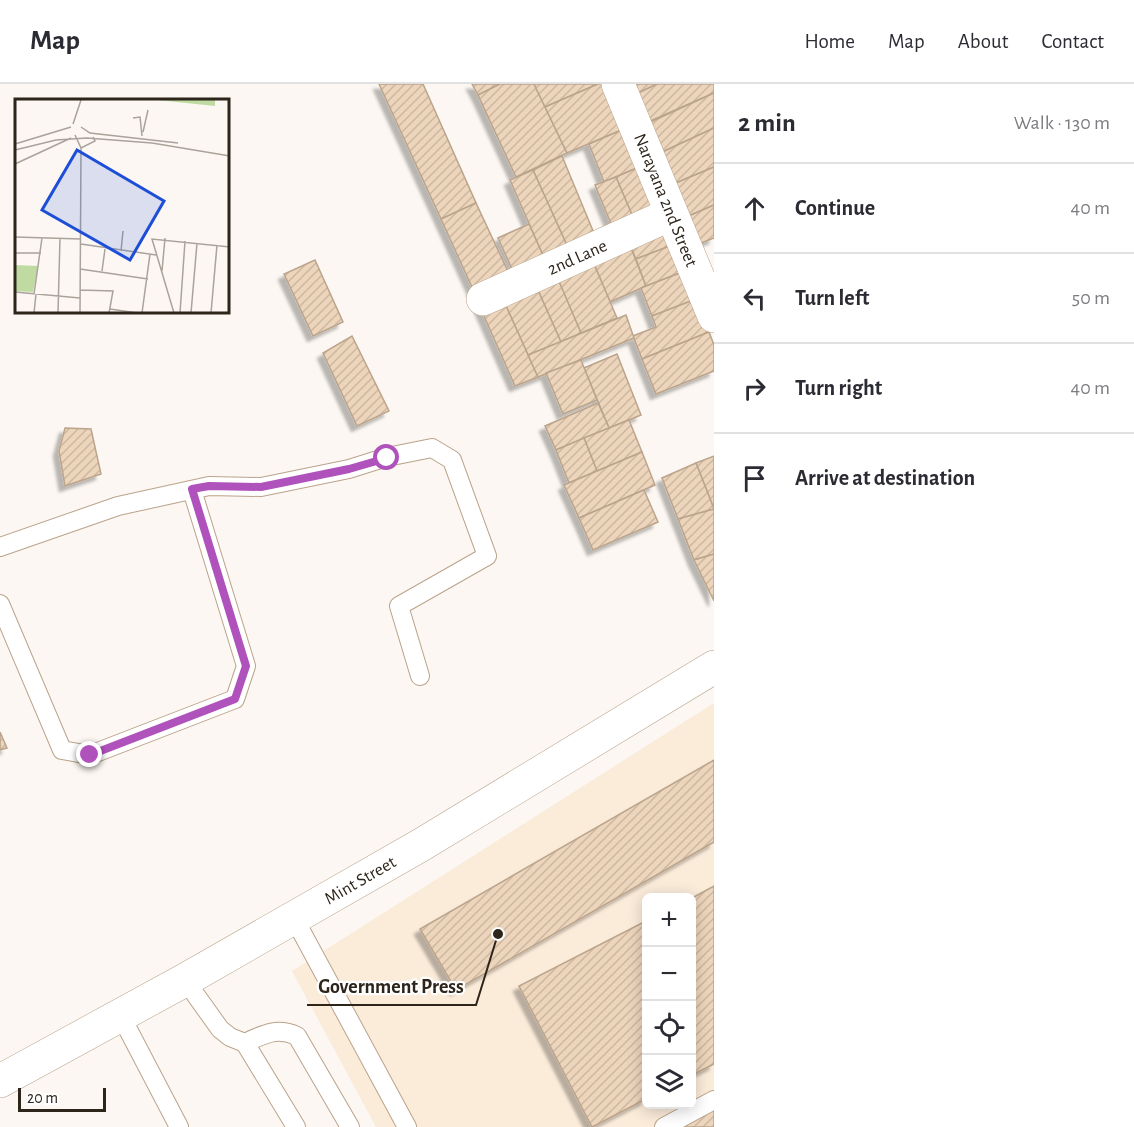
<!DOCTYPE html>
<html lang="en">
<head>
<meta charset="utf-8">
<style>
	:root { --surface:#fff; --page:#f2f2f3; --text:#2b2b33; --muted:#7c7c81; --line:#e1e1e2 }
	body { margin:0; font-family:"Alegreya Sans",sans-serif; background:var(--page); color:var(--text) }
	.controls { position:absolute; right:18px; bottom:18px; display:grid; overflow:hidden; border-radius:9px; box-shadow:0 3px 15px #0003 }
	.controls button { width:54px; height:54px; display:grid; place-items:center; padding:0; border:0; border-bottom:2px solid var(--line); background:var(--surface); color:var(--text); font:30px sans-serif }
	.scale { position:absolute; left:18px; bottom:15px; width:88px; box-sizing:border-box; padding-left:6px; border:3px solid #2d241a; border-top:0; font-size:16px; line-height:21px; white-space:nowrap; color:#2d241a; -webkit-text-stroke:4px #fff; paint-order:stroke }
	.stop { position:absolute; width:18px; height:18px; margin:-14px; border:4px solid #b052bc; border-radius:50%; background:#fff }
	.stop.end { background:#b052bc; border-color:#fff; box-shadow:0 2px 6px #0008 }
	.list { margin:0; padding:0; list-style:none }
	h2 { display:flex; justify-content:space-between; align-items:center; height:78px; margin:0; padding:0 24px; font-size:26px }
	h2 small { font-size:20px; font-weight:400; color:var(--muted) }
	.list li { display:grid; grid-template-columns:39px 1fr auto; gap:18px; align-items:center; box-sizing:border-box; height:90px; padding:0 24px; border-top:2px solid var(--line) }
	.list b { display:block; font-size:22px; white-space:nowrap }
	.list em { font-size:20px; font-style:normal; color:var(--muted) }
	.icon { flex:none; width:33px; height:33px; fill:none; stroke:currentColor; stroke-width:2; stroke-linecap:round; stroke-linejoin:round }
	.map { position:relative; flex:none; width:714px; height:1043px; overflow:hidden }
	header { display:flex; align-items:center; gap:36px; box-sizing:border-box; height:84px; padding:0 30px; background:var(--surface); border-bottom:2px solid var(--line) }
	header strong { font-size:28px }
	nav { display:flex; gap:33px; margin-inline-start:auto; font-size:21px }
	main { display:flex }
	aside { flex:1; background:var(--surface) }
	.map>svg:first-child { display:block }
	.industrial { fill:#fbebd9; fill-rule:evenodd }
	.building { fill:url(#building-hatch); stroke:#bba48c; stroke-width:1.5; filter:url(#shadow) }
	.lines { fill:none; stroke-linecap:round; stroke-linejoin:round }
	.service-casing { stroke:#baa38b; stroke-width:20 }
	.minor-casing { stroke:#baa38b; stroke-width:34 }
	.tertiary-casing { stroke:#baa38b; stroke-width:34 }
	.service { stroke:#fff; stroke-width:18 }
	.minor { stroke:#fff; stroke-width:33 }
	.tertiary { stroke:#fff; stroke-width:33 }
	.route { stroke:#b052bc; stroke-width:8 }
	.labels { text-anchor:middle; stroke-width:4.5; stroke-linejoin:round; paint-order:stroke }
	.street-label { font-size:18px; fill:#2d241a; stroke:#fff }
	.inset-road { fill:none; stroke:#a9a39c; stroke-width:1.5 }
	.view { fill:#1d4ed8; fill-opacity:0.15; stroke:#1d4ed8; stroke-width:3 }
	.inset-edge { fill:none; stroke:#2d241a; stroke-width:3 }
	.leader { fill:none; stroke:#2d241a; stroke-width:2 }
	.callout-dot { fill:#2d241a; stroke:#fff; stroke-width:2 }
	.callout-label { font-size:20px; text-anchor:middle; font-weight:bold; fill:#2d241a; stroke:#fff; stroke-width:4.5; stroke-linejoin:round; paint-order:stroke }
</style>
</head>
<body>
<header>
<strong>Map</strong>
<nav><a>Home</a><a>Map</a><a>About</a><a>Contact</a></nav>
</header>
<main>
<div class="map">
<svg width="714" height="1043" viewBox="0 0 714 1043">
	<defs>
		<pattern id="building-hatch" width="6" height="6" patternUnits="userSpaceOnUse" patternTransform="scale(1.5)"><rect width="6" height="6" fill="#edd5bc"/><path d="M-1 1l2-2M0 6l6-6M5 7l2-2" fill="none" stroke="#ccb7a1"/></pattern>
		<filter id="shadow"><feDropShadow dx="-5.5" dy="5.5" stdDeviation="1.5" flood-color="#0004"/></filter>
	</defs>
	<rect width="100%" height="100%" fill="#fcf7f2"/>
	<path class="industrial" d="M 714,619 L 714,1043 L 376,1043 L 292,887 ZM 646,814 L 692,814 L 692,1020 L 646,1020 Z"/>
	<g class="building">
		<polygon points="379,0 423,0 476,119 441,135"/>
		<polygon points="472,0 500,0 478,11"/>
		<polygon points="500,0 534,0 567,69 516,93 478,11"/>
		<polygon points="534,0 598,0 545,23"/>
		<polygon points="598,0 605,0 624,45 567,69 545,23"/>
		<polygon points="631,0 657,0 636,10"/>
		<polygon points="657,0 714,0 714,9 648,38 636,10"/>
		<polygon points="714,9 714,44 658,70 646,40"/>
		<polygon points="714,44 714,83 671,101 658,70"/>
		<polygon points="624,45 639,83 604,98 589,60"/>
		<polygon points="562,72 596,154 569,166 533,86"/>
		<polygon points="639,83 658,128 635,138 616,93"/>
		<polygon points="714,83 714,121 684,134 671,101"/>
		<polygon points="533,86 569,166 545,176 510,96"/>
		<polygon points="616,93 635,138 614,147 595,101"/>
		<polygon points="476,119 512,196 476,212 441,135"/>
		<polygon points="714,121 714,154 696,161 684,134"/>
		<polygon points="529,140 545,176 516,194 498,154"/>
		<polygon points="668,143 675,160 636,175 629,159"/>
		<polygon points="629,159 646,202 610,218 592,175"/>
		<polygon points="675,160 685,187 646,202 636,175"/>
		<polygon points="591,173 617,234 581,249 555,189"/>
		<polygon points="315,176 343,238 313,252 284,190"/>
		<polygon points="685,187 696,215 652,232 641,204"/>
		<polygon points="558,195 581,249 561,258 537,204"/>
		<polygon points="537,204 561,258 528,271 502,213"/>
		<polygon points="502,213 538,293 515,302 480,223"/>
		<polygon points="696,215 709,248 642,275 633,252 656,243 652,232"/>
		<polygon points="626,231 634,254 538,293 528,271"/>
		<polygon points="709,248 714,261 714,287 656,310 642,275"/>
		<polygon points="352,252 389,327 357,342 323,269"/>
		<polygon points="617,270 641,331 609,344 584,284"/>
		<polygon points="581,276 597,316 563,330 546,289"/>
		<polygon points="598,319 609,344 556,366 545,342"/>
		<polygon points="629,336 642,368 597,387 584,354"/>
		<polygon points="65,344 91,345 101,390 65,402 59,367"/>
		<polygon points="584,354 597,387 569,399 556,366"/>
		<polygon points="642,368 655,401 579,434 564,401"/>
		<polygon points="714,372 714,425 696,379"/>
		<polygon points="696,379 714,425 678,435 662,394"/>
		<polygon points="644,406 658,438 593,466 579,434"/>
		<polygon points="714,425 714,470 694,476 678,435"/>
		<polygon points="714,470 714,517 694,476"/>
		<polygon points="0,648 7,664 0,666"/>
		<polygon points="714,676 714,758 456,906 420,845"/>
		<polygon points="714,802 714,980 692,991 692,814"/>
		<polygon points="646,837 646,1015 592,1043 519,902"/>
		<polygon points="714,1023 714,1043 677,1043"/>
	</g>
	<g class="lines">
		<defs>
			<g id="service">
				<polyline points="0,463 118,422 209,402 261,403 349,385 387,373 432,364 452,376 487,472 399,522 420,592"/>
				<polyline points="0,520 62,666 90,671 235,615 246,582 192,406"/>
				<polyline points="294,834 407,1043"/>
				<polyline points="185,896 220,945 230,953 245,959 296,1043"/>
				<polyline points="121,932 179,1043"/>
				<path d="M 245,959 C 264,950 277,943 297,952 L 350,1043"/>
				<polyline points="664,1043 714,1016"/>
			</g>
			<g id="minor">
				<polyline points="618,0 714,232"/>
				<polyline points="483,215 671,130"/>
			</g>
			<polyline id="tertiary" points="0,997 185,896 421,761 714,583"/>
		</defs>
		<use href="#service" class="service-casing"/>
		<use href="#minor" class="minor-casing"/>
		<use href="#tertiary" class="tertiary-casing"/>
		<use href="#service" class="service"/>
		<use href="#minor" class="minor"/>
		<use href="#tertiary" class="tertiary"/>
	</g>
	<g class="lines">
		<polyline class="route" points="90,671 235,615 246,582 192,405 209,402 261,403 349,385 387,374"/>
	</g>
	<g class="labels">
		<g class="street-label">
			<text transform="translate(666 116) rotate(68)" y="6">Narayana 2nd Street</text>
			<text transform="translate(577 173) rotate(-24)" y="6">2nd Lane</text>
			<text transform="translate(360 796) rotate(-30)" y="6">Mint Street</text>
		</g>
	</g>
	<g transform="translate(15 15)">
		<rect width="214" height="214" fill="#fcf7f2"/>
		<path d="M 0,166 L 23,167 L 18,193 L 0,192 Z" fill="#bfdba2"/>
		<path d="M 142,1 L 200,1 L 200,7 Z" fill="#bfdba2"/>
		<path class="inset-road" d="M 118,19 L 125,18 L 127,37M 58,25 L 66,1M 66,28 L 75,34 L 163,44M 128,33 L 133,11M 60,36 L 66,49 L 65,214M 0,45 L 56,28M 66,49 L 80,42 L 78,38M 0,51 L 41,41 L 72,39 L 137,44 L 215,57M 0,65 L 56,39M 0,138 L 66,140M 66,145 L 141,156M 106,152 L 108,132M 0,154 L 26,154M 65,170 L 133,180M 87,172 L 90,150M 147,172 L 150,139M 65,191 L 98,192 L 94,214M 0,193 L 65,199M 19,195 L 27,139M 95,210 L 122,214M 19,214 L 21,195M 43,214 L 45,139M 127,214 L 135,155M 159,214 L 137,140 L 215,148M 165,214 L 170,142M 176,214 L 182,144M 196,214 L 202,146"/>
		<path class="view" d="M 62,51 L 149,102 L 115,161 L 27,111 Z"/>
		<rect width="214" height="214" class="inset-edge"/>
	</g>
	<path class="leader" d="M498 850L476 921H307"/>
	<circle class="callout-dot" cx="498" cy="850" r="6"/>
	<g class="callout-label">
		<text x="391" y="909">Government Press</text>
	</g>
</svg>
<div class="controls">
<button>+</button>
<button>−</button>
<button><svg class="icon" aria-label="locate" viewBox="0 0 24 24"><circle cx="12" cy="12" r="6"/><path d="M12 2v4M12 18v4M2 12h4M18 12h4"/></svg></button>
<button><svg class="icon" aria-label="layers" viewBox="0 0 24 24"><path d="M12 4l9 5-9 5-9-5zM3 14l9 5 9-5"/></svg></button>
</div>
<div class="scale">20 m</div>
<div class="stop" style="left:387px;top:374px"></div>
<div class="stop end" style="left:90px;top:671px"></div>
</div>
<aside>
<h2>2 min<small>Walk · 130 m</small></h2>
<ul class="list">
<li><svg class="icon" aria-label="ahead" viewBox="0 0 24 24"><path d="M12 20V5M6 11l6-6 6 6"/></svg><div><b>Continue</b></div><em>40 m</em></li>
<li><svg class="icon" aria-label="left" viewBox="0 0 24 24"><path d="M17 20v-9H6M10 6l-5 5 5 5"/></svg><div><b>Turn left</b></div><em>50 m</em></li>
<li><svg class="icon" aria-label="right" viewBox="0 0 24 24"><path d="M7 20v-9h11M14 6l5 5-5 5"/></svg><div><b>Turn right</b></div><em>40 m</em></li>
<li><svg class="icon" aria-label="arrive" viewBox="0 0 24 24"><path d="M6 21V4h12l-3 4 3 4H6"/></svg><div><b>Arrive at destination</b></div></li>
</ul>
</aside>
</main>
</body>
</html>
